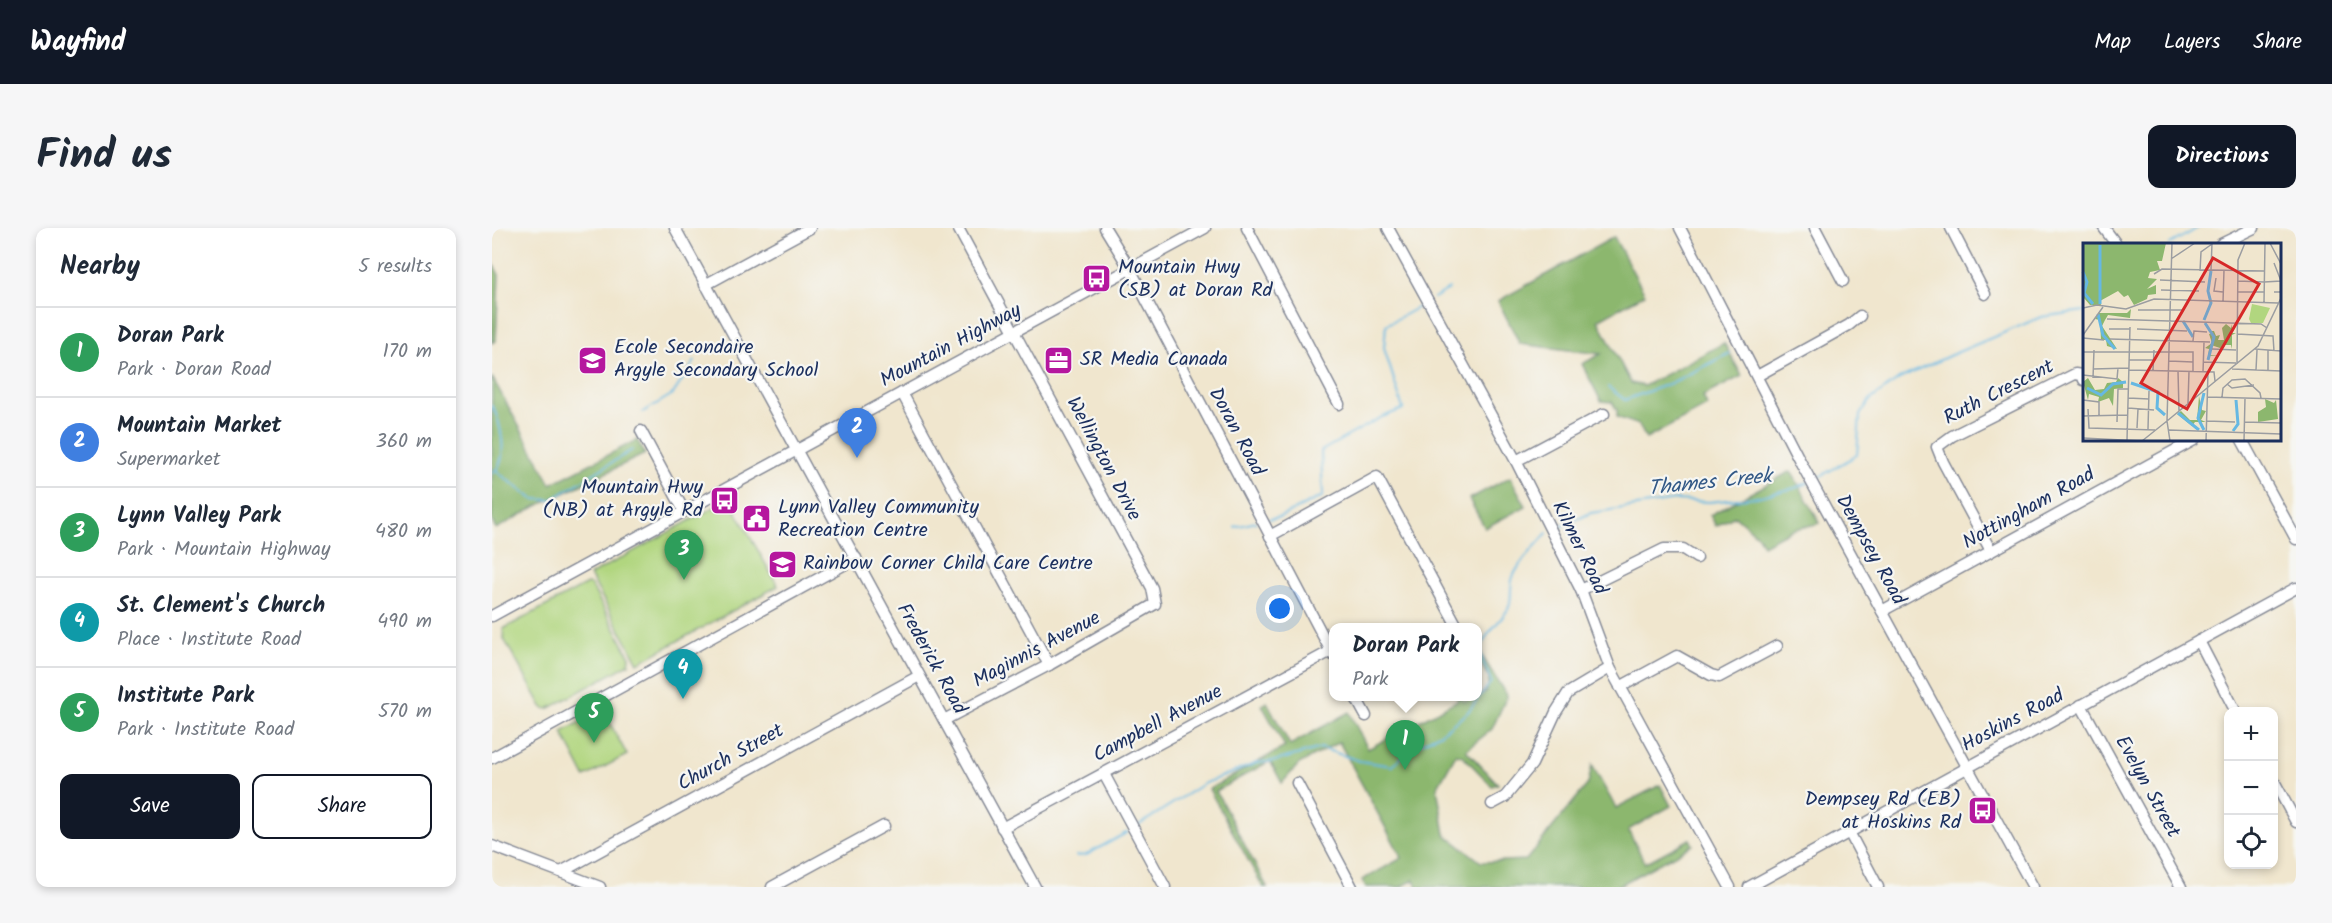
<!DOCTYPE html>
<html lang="en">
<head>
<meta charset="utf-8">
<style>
  :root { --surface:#fff; --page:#f6f6f7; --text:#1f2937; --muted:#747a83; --line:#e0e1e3; --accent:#111827 }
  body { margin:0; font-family:Kalam,sans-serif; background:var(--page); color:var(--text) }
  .controls { position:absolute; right:18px; bottom:18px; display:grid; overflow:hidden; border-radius:12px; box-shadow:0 3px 9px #0003 }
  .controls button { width:54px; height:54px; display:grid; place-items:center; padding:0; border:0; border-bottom:2px solid var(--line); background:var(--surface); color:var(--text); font:30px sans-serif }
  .you { position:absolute; left:788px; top:381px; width:21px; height:21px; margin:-15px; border:4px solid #fff; border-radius:50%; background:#1a73e8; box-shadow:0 0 0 9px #1a73e833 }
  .badge { display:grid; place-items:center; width:39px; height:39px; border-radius:50%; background:var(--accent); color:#fff; font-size:20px; font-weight:700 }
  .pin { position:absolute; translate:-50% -50px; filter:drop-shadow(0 2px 3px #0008) }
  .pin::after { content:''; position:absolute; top:32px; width:21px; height:18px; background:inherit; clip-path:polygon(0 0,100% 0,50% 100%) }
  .popup { position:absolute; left:837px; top:395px; width:153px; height:78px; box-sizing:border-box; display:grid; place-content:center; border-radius:12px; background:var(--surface); filter:drop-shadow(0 2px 4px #0005); font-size:20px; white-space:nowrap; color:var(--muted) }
  .popup b { font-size:22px; color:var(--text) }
  .popup::after { content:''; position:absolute; left:50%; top:100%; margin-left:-12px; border:12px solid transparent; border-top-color:var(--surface) }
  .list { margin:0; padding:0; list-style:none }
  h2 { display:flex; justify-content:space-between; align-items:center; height:78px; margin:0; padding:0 24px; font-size:26px }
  h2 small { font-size:20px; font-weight:400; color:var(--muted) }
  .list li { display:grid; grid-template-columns:39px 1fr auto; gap:18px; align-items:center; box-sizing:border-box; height:90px; padding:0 24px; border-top:2px solid var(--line) }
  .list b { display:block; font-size:22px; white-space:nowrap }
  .list p { margin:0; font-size:20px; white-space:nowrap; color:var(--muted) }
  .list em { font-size:20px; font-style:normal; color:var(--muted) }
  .actions { display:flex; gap:12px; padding:18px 24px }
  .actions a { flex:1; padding:14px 0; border:2px solid var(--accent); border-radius:12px; text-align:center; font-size:21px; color:var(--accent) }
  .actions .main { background:var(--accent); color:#fff }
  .icon { flex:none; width:33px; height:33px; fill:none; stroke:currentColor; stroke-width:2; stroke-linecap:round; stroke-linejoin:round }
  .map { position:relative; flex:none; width:1804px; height:659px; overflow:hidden; border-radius:12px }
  header { display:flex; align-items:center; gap:36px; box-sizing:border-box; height:84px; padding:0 30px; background:var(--accent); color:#fff }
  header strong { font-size:28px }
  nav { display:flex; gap:33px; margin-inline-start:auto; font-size:21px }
  .intro { display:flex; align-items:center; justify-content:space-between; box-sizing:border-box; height:144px; padding:0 36px }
  h1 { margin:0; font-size:42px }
  .button { padding:15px 27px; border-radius:12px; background:var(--accent); color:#fff; font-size:21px; font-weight:700 }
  main { display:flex; gap:36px; padding:0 36px }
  aside { flex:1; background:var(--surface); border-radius:12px; box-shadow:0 3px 9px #0003 }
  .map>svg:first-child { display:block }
</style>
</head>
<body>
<header>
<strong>Wayfind</strong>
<nav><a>Map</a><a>Layers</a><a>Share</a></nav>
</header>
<div class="intro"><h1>Find us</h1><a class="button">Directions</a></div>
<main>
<aside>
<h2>Nearby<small>5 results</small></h2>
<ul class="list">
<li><span class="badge" style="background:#2e9e5b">1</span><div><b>Doran Park</b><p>Park · Doran Road</p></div><em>170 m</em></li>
<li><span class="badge" style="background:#3f7fe0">2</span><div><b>Mountain Market</b><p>Supermarket</p></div><em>360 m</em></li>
<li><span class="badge" style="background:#2e9e5b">3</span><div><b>Lynn Valley Park</b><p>Park · Mountain Highway</p></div><em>480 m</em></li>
<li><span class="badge" style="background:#0f9aa8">4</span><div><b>St. Clement's Church</b><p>Place · Institute Road</p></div><em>490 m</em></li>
<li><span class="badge" style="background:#2e9e5b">5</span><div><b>Institute Park</b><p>Park · Institute Road</p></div><em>570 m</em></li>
</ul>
<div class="actions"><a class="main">Save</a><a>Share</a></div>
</aside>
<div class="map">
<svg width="1804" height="659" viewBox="0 0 1804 659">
  <rect width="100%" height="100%" fill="#f6f6f2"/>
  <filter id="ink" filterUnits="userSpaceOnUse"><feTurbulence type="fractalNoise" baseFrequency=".0167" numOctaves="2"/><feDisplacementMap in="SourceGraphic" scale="12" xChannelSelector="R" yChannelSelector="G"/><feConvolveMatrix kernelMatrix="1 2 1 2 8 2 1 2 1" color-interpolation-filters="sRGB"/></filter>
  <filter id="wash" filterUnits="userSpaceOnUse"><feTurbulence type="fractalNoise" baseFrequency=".008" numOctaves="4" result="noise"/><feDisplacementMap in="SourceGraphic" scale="24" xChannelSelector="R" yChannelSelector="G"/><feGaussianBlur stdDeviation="1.35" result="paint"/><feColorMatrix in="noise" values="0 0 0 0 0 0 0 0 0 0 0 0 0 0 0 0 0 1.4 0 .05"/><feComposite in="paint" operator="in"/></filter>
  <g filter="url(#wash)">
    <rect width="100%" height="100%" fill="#f0e6ce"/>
    <g fill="#b1d67f" stroke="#66826e" stroke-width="1.5">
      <polygon points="237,271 286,358 146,435 98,347"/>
      <polygon points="95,356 99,357 138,429 137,436 56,481 51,480 12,411 11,401"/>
      <polygon points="111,482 135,527 93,549 70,504"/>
    </g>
    <g fill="#8cb76e" stroke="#547366" stroke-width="1.5">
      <polygon points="1122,9 1153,66 1106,92 1139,155 1152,158 1232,115 1250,148 1211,168 1215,178 1154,211 1147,197 1125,189 1125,182 1120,174 1109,173 1090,136 1109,126 1028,116 1006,73"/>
      <polygon points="0,33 7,47 4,113 0,115"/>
      <polygon points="0,149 59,256 145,212 153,226 43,279 4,301 0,293"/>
      <polygon points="1299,243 1328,295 1299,302 1271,317 1266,308 1243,288 1224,298 1218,287"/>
      <polygon points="1018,249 1034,278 993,300 977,271"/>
      <polygon points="985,420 1015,468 1000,501 974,522 1006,556 1000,558 971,528 964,526 945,560 953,606 989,634 1034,632 1096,556 1100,537 1124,580 1168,557 1179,578 1136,602 1153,635 1198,611 1201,617 1124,659 926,659 922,652 909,659 874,659 870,652 910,630 847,514 807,536 790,555 778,533 724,563 775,659 771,659 717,561 793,519 770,477 775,474 798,517 857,484 876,521 966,472 965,469 969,469 972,473 994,464 997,450 985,430"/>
    </g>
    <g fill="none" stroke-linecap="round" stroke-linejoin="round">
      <g stroke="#66b8e2" stroke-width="2">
        <polyline points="1678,16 1706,0"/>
        <polyline points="942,70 957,61"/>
        <polyline points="1116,159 1133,172 1179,155 1238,125"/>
        <path d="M0 178C9 192 18 235 0 245"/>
        <polyline points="151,184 181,166 203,133"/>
        <polyline points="4,243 41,271 59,272 140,222"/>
        <polyline points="1322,252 1365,227 1368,187 1378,172 1407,151 1459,127 1549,89 1592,83"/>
        <polyline points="777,291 788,289 831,268 829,223 890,189 911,181 892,120 894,97 930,77"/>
        <polyline points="743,299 764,294"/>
        <polyline points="1066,300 1099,285 1184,272 1217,274 1264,269 1303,260 1317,254"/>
        <path d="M647 597 711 556 765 535 783 533 829 520 868 533 900 538 921 519 949 505 975 485 999 454C997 443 989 435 989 424 989 408 1009 394 1016 381 1021 372 1017 359 1021 349 1028 333 1043 319 1055 305"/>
        <polyline points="584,628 594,627 636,604"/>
      </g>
    </g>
  </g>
  <g filter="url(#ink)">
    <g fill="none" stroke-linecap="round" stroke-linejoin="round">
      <defs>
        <g id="minor">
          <polyline points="183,0 543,659"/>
          <polyline points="613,0 638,41 841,427"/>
          <polyline points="755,0 847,176"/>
          <polyline points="896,0 1024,233 1089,362 1118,440 1238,659"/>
          <polyline points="1188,0 1309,235 1541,659"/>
          <polyline points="1323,0 1351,53"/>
          <polyline points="1459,0 1493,66"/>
          <polyline points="1612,0 1624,16"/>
          <polyline points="1729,16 1762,0"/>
          <polyline points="213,57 318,0"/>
          <polyline points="1265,148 1357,97 1368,88"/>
          <polyline points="410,165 557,437"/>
          <polyline points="149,203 192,283"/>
          <polyline points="1750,212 1804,311"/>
          <polyline points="1024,233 1112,186"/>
          <polyline points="778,308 885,249 965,398"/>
          <polyline points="1499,323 1451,234 1445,219 1460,208 1583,146 1590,147 1592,152"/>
          <polyline points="1089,362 1172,321 1191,321 1205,330"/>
          <polyline points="1390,383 1702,212"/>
          <polyline points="0,388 713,0"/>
          <polyline points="1707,413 1744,484"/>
          <polyline points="1128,459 1185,428 1219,447 1227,449 1285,418"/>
          <polyline points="863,468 874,488"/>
          <polyline points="1589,477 1689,659"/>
          <polyline points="452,492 557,437 663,376 660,360 466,0"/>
          <polyline points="0,530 364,330"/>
          <polyline points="612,546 673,659"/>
          <polyline points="1782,553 1804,594"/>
          <polyline points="805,555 860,659"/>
          <polyline points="1000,576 1013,569 1040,536 1064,484 1076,465 1118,440"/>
          <polyline points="510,600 839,423"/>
          <polyline points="1357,604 1386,659"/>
          <polyline points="0,618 108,659"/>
          <polyline points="69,644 427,448"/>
          <polyline points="280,659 392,598"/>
          <polyline points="1257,659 1804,360"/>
        </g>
      </defs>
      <use href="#minor" stroke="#868a96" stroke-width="13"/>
      <use href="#minor" stroke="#fff" stroke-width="10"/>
    </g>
  </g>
  <defs>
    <symbol id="bus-square" viewBox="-11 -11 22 22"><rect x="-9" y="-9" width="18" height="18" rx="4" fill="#b5179e" stroke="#f6f6f2"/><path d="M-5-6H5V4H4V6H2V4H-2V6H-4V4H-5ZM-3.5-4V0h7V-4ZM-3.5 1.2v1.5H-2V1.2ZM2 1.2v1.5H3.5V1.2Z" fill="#fff"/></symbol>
    <symbol id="school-square" viewBox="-11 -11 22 22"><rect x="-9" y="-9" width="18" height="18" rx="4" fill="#b5179e" stroke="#f6f6f2"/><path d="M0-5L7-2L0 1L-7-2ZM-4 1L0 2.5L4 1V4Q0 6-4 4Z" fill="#fff"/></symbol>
    <symbol id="office-square" viewBox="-11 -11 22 22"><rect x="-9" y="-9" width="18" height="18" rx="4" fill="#b5179e" stroke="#f6f6f2"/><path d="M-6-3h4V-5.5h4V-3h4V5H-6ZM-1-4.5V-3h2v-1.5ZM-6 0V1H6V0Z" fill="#fff"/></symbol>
    <symbol id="civic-square" viewBox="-11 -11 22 22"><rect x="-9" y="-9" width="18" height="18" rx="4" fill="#b5179e" stroke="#f6f6f2"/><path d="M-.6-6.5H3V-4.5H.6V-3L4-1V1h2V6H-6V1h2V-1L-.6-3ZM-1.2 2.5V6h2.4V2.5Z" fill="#fff"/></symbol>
  </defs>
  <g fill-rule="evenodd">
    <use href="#bus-square" x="588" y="34" width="33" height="33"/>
    <use href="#school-square" x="84" y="116" width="33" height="33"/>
    <use href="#office-square" x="550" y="116" width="33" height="33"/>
    <use href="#bus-square" x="216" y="256" width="33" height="33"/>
    <use href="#civic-square" x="248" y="274" width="33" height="33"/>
    <use href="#school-square" x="274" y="320" width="33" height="33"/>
    <use href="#bus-square" x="1474" y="566" width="33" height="33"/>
  </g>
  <g text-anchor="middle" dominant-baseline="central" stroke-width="4.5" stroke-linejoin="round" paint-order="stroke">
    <g font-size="20" fill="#1b2f5e" stroke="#f6f6f2" text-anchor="start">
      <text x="626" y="40">Mountain Hwy<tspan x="626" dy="23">(SB) at Doran Rd</tspan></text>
      <text x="122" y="120">Ecole Secondaire<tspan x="122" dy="23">Argyle Secondary School</tspan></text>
      <text x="588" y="132">SR Media Canada</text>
      <text x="211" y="260" text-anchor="end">Mountain Hwy<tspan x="211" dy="23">(NB) at Argyle Rd</tspan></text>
      <text x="286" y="280">Lynn Valley Community<tspan x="286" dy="23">Recreation Centre</tspan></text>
      <text x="311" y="336">Rainbow Corner Child Care Centre</text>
      <text x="1469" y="572" text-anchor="end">Dempsey Rd (EB)<tspan x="1469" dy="23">at Hoskins Rd</tspan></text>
    </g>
    <g font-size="20" fill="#1b2f5e" stroke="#f6f6f2">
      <text transform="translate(459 118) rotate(-28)">Mountain Highway</text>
      <text transform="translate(1507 165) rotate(-27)">Ruth Crescent</text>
      <text transform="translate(744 204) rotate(62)">Doran Road</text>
      <text transform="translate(611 231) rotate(62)">Wellington Drive</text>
      <text transform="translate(1537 281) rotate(-29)">Nottingham Road</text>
      <text transform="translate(1087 320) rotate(64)">Kilmer Road</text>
      <text transform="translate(1378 322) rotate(61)">Dempsey Road</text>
      <text transform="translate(545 422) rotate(-28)">Maginnis Avenue</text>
      <text transform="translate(439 431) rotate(61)">Frederick Road</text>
      <text transform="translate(1521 493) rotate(-28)">Hoskins Road</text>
      <text transform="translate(666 496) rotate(-28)">Campbell Avenue</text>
      <text transform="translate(239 530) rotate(-29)">Church Street</text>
      <text transform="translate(1655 559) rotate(61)">Evelyn Street</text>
    </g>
    <g font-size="21" font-style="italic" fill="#325886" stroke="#f6f6f2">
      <text transform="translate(1218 255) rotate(-6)">Thames Creek</text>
    </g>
  </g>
  <g transform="translate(1591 15)">
    <rect width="198" height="198" fill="#f0e6ce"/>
    <path d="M169 61 187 65 180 80H168L166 76Z" fill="#b1d67f"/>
    <path d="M0 0H83L79 18H74L77 27 67 29 65 35 74 36 64 46 73 42V51L65 52 64 56 51 62 45 52 41 54 35 48 17 58 18 62H7L0 54ZM48 66 47 75 25 72 22 77 19 83 34 106 24 103 23 97H18L17 77 12 76 16 70H44ZM143 81 148 85 149 81V90H153L149 92V106L148 102H140V106L128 102 126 112 138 113H125L126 106 122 105 129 100 126 91 130 90 126 88H131L133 93 137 92 135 97H141L139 85ZM5 135 12 147 21 146 24 140 33 139 35 135 40 139V145L31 146 30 163 26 155 15 159 16 154 6 151 5 157 0 139ZM116 153 119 167 123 168 118 177 123 179H112L109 183 94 171 98 168 107 177H114ZM182 156 191 160 193 157 195 176 175 179V169L183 164Z" fill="#8cb76e"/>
    <path fill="none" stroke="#66b8e2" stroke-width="3" d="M17 2V61M0 29 4 39 1 50 10 61M15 71 20 92 32 106M121 77 128 60 125 48 128 28M100 78 110 94M122 80 131 94 125 117M48 140 75 149 74 165 82 172M4 145 18 152 30 141 43 139M121 150 115 175 121 187M95 170 116 187M150 188 155 181 153 157"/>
    <path fill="none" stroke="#9b9da1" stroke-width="1.5" d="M187 0 198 21M88 16 112 0M128 27 129 0M117 28 118 9 129 1M71 31 79 26 181 28M133 35 131 48 140 49M77 37 122 39M155 38 181 39M181 39 198 38 191 20M78 47 116 48M155 49H181M140 59 141 27M181 60 182 0M0 65 14 62 43 66 71 56 195 60M55 67H99M24 76 178 81 184 85M26 86H47M54 86 104 88M154 91 190 93 191 108M0 92 20 64M0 95 21 97M27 96 127 99M110 98 111 88 124 89M129 106 153 107M172 106 198 108M0 109H110V128M46 117H71M86 118 110 119M120 119 153 120M154 121 155 17 162 0M10 126 46 125M149 126 198 128M46 127 131 129 132 138M70 127 71 107M173 127 174 107M185 127V107M95 128 96 168M120 129 121 99M0 132 34 136 35 125M10 135 11 107M144 141 149 145 171 142M124 154 198 156M139 154 140 145 149 137 162 136 177 150 178 155M45 155 66 156M0 157 16 159V172M105 160 106 128M45 165 71 167M5 166 6 185 72 187M0 173 44 172M84 178 175 103 198 55V49H191M84 178 89 0M84 178 87 198M124 178 152 179M34 179 35 146H45M161 179 198 180M54 185 55 166M65 186 66 148M86 187 198 191M0 195 59 198M44 197 47 84M59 198 84 178M123 198 125 129M161 198 162 155"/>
    <path fill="#d62828" fill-opacity="0.15" stroke="#d62828" stroke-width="3" d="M130 15 176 41 104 166 58 140Z"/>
    <rect width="198" height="198" fill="none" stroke="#1b2f5e" stroke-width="3"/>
  </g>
</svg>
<div class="controls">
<button>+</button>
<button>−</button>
<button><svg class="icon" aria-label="locate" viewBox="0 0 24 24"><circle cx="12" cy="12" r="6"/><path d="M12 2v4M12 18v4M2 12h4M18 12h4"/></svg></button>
</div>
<div class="you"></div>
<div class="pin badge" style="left:913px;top:542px;background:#2e9e5b">1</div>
<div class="popup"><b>Doran Park</b>Park</div>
<div class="pin badge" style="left:365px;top:230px;background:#3f7fe0">2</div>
<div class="pin badge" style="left:192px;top:352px;background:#2e9e5b">3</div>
<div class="pin badge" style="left:191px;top:471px;background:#0f9aa8">4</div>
<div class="pin badge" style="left:102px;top:515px;background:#2e9e5b">5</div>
</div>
</main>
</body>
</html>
